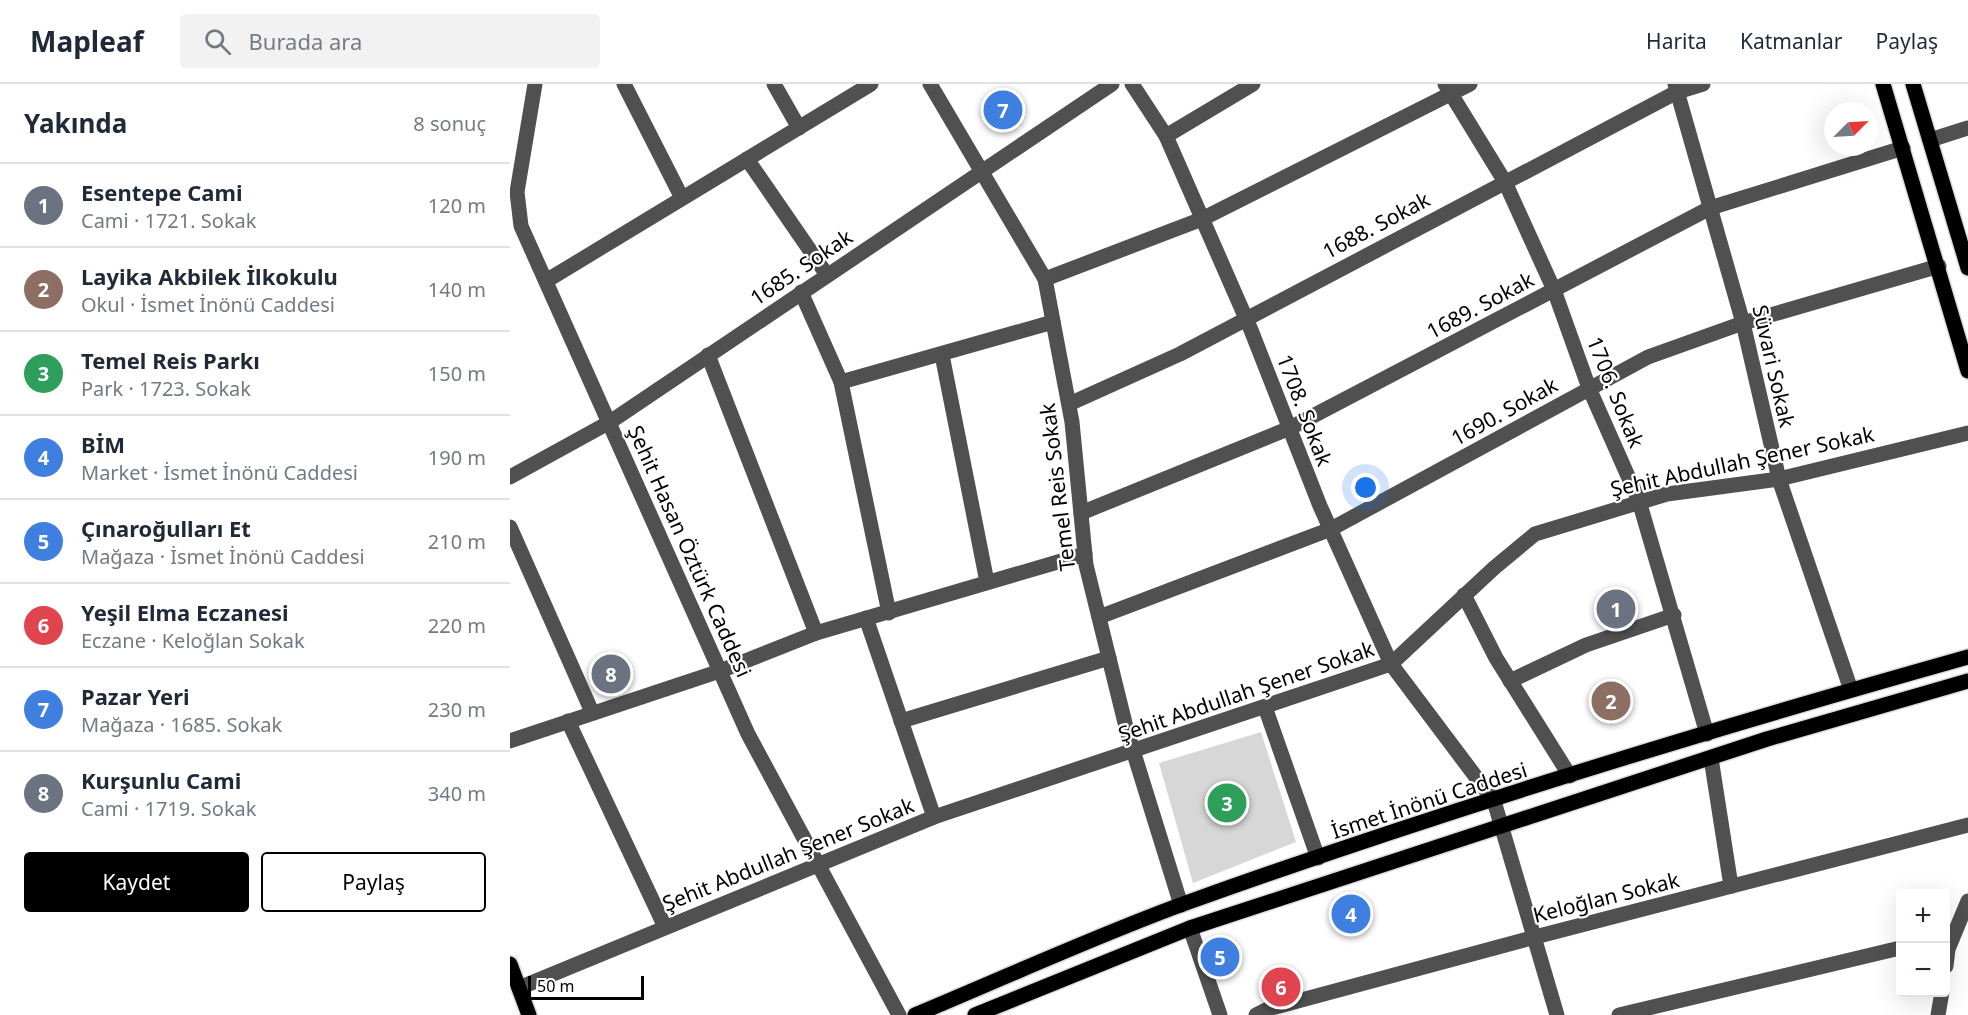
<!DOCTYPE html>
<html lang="tr">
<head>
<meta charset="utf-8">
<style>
  :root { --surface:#fff; --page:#f2f2f3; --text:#1f2937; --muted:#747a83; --line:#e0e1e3; --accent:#000 }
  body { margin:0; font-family:"Noto Sans",sans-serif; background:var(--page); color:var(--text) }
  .controls { position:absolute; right:18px; bottom:18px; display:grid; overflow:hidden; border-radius:6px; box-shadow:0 6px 24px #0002 }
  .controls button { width:54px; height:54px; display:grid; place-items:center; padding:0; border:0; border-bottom:2px solid var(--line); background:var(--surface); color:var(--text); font:30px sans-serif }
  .compass { position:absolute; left:1314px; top:18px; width:54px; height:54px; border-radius:50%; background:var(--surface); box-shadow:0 6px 24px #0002; rotate:66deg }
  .scale { position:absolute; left:18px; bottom:15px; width:116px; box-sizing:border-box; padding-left:6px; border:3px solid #000; border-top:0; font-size:16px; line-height:21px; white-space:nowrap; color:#000; -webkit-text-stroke:4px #fff; paint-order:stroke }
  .you { position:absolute; left:856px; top:404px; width:21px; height:21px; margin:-15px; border:4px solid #fff; border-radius:50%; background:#1a73e8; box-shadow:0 0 0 9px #1a73e833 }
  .badge { display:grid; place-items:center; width:39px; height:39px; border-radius:50%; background:var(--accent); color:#fff; font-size:20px; font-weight:700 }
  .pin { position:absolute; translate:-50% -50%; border:3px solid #fff; box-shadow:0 2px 6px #0006 }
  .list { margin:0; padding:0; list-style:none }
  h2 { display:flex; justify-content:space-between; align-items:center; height:78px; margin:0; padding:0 24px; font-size:26px }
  h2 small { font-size:20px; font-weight:400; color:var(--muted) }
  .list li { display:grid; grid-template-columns:39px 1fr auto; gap:18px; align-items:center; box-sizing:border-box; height:84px; padding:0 24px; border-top:2px solid var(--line) }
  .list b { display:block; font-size:22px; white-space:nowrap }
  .list p { margin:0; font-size:20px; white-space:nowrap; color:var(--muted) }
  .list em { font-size:20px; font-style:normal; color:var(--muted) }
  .actions { display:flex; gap:12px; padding:18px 24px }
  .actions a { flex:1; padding:14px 0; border:2px solid var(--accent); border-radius:6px; text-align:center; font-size:21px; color:var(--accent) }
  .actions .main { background:var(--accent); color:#fff }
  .icon { flex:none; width:33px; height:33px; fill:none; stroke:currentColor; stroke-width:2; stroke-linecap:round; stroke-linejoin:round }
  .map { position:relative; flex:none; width:1458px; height:931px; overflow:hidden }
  header { display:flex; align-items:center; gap:36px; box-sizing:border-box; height:84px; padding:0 30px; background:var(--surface); border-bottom:2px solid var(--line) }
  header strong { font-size:28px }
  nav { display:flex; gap:33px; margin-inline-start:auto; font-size:21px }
  .search { width:420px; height:54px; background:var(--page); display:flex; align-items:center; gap:15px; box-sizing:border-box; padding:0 21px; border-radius:6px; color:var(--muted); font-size:22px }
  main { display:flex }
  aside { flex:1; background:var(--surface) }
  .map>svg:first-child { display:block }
</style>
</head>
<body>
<header>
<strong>Mapleaf</strong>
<div class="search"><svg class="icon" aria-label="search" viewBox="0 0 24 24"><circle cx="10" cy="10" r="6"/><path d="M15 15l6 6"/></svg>Burada ara</div>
<nav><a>Harita</a><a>Katmanlar</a><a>Paylaş</a></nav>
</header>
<main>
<aside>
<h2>Yakında<small>8 sonuç</small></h2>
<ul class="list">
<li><span class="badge" style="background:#6b7280">1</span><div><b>Esentepe Cami</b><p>Cami · 1721. Sokak</p></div><em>120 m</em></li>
<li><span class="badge" style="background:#8d6e63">2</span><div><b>Layika Akbilek İlkokulu</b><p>Okul · İsmet İnönü Caddesi</p></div><em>140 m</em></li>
<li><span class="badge" style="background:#2e9e5b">3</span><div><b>Temel Reis Parkı</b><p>Park · 1723. Sokak</p></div><em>150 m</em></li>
<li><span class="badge" style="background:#3f7fe0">4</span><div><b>BİM</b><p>Market · İsmet İnönü Caddesi</p></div><em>190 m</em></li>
<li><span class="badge" style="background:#3f7fe0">5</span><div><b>Çınaroğulları Et</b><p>Mağaza · İsmet İnönü Caddesi</p></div><em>210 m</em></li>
<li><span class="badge" style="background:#e0444e">6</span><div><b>Yeşil Elma Eczanesi</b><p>Eczane · Keloğlan Sokak</p></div><em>220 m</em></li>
<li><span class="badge" style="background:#3f7fe0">7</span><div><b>Pazar Yeri</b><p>Mağaza · 1685. Sokak</p></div><em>230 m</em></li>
<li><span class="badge" style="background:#6b7280">8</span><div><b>Kurşunlu Cami</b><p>Cami · 1719. Sokak</p></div><em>340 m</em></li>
</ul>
<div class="actions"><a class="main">Kaydet</a><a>Paylaş</a></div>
</aside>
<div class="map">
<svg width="1458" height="931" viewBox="0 0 1458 931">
  <rect width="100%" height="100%" fill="#fff"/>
  <polygon fill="#d7d7d7" points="751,648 786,758 683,799 649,679"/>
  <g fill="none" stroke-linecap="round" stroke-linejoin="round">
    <defs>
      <g id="major">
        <polyline points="1373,0 1458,287"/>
        <polyline points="1403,0 1458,184"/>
        <polyline points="0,880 19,931"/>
        <path d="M405 931C494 894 583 853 673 820 931 727 1195 647 1458 573"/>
        <polyline points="465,931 680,844 1257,655 1458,597"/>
      </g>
    </defs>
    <use href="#major" stroke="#dbdbdb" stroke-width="18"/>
    <g stroke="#505050" stroke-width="15">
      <polyline points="25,0 7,108 11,142 238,650 389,931"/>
      <polyline points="114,0 172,114"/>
      <polyline points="264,0 289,44"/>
      <polyline points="420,0 535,195 562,338 576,481 617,647 671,821"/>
      <polyline points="622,0 656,52 741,246 810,422 881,580 984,717 1047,931"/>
      <polyline points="935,0 995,98 1044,206 1079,304 1129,417 1197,650"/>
      <polyline points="1165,0 1233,239 1269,395 1341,606"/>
      <polyline points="656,52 743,0"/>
      <polyline points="1420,56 1458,44"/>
      <polyline points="237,75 317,191"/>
      <polyline points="535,195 692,135 960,0"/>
      <polyline points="36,197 361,0"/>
      <polyline points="291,208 331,298 379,529"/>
      <polyline points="198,271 306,549"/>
      <polyline points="432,271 477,498"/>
      <polyline points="331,298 543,238"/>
      <polyline points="559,320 670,270 1167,8 1193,0"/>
      <polyline points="0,393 100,338 602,0"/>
      <polyline points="571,429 780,344 1200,124 1393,64"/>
      <polyline points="0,443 82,628"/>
      <polyline points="954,511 986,574 1060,692"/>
      <polyline points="589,533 821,445 1138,273 1233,239 1429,182"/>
      <polyline points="356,534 424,733"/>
      <polyline points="1000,597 1076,561 1164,531"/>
      <polyline points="755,623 808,774"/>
      <polyline points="58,637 155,843"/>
      <polyline points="391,637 599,574"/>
      <polyline points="0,657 210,587 306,549 575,470"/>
      <polyline points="1201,674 1221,802"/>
      <polyline points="680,844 710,931"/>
      <polyline points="1436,882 1438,865 1458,817"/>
      <polyline points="9,904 424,733 881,580 984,484 1025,450 1157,410 1269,395 1458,349"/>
      <polyline points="746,931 758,925 1025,853 1458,741"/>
      <polyline points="1109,931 1390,864"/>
      <polyline points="1428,931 1432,908"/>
    </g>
    <use href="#major" stroke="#000" stroke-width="15"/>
  </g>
  <g text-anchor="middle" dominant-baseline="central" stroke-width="4.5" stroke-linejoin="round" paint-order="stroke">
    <g font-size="21" fill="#000" stroke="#fff">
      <text transform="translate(866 141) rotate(-28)">1688. Sokak</text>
      <text transform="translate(291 183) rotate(-34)">1685. Sokak</text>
      <text transform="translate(970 221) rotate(-28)">1689. Sokak</text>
      <text transform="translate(1264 282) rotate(77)">Süvari Sokak</text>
      <text transform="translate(1106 308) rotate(68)">1706. Sokak</text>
      <text transform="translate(795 326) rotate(69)">1708. Sokak</text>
      <text transform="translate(994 327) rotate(-29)">1690. Sokak</text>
      <text transform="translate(1232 377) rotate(-12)">Şehit Abdullah Şener Sokak</text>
      <text transform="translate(547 403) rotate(-97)">Temel Reis Sokak</text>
      <text transform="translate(180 467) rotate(66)">Şehit Hasan Öztürk Caddesi</text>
      <text transform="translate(736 607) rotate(-19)">Şehit Abdullah Şener Sokak</text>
      <text transform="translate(919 716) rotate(-18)">İsmet İnönü Caddesi</text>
      <text transform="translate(278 770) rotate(-22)">Şehit Abdullah Şener Sokak</text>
      <text transform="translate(1096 813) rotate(-14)">Keloğlan Sokak</text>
    </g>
  </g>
</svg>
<div class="controls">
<button>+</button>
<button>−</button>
</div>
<svg class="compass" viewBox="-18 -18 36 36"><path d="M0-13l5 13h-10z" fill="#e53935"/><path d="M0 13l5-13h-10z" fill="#747a83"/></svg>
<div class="scale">50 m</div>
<div class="you"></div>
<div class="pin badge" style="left:1106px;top:525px;background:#6b7280">1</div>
<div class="pin badge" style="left:1101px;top:617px;background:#8d6e63">2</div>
<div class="pin badge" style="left:717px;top:719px;background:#2e9e5b">3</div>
<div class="pin badge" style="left:841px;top:830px;background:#3f7fe0">4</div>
<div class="pin badge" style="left:710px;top:873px;background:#3f7fe0">5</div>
<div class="pin badge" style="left:771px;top:903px;background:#e0444e">6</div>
<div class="pin badge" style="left:493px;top:26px;background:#3f7fe0">7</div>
<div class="pin badge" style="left:101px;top:590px;background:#6b7280">8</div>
</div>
</main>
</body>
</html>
